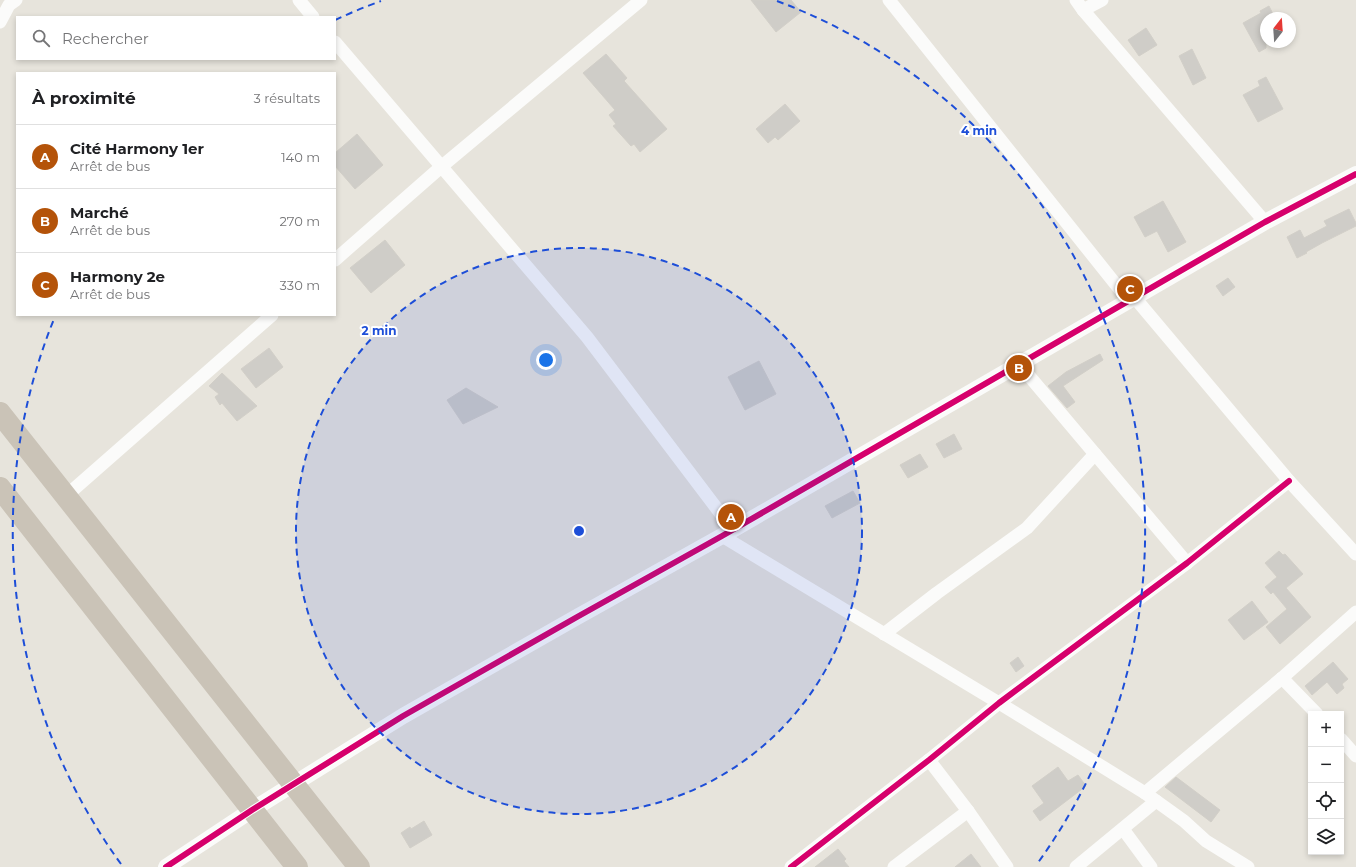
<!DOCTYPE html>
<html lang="fr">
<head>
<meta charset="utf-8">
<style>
  :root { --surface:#fff; --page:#f2f2f2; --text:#202124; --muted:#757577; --line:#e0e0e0; --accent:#b45309 }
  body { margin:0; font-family:Montserrat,sans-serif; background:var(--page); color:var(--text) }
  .controls { position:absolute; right:12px; bottom:12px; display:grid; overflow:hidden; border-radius:0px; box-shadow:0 2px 6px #0003 }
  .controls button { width:36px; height:36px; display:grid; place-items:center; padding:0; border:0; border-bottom:1px solid var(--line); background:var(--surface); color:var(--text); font:20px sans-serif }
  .compass { position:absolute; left:1260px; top:12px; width:36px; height:36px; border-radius:50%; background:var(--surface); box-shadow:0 2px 6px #0003; rotate:17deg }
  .you { position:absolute; left:546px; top:360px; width:14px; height:14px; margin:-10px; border:3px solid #fff; border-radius:50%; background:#1a73e8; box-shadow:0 0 0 6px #1a73e833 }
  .badge { display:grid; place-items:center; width:26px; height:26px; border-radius:50%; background:var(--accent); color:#fff; font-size:13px; font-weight:700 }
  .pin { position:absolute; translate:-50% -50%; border:2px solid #fff; box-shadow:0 1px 4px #0006 }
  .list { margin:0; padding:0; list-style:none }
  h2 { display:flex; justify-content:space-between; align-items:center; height:52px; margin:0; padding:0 16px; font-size:17px }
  h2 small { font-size:13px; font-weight:400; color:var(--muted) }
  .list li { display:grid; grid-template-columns:26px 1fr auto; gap:12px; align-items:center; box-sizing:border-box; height:64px; padding:0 16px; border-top:1px solid var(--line) }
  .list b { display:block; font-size:15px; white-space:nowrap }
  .list p { margin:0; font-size:13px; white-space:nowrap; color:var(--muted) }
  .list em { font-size:13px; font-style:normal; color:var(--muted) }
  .icon { flex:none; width:22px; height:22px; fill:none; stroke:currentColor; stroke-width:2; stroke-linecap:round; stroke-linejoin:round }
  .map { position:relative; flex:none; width:1356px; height:867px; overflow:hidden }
  .search { position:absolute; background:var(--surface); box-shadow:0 2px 6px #0003; left:16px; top:16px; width:320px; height:44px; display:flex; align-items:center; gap:10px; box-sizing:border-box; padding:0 14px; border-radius:0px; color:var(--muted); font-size:15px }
  .panel { position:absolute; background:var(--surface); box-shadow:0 2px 6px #0003; left:16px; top:72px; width:320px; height:244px; border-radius:0px }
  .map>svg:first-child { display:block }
</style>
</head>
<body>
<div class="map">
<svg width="1356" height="867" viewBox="0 0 1356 867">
  <rect width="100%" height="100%" fill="#e7e4dc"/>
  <g fill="#cfcdc8" stroke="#d2cfc8">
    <polygon points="751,0 791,0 801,12 776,32"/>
    <polygon points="1269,6 1275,18 1266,18 1266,48 1259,52 1243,23 1261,13 1260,11"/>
    <polygon points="1146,28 1157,45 1139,56 1128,40"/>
    <polygon points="1192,49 1206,78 1193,85 1179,56"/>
    <polygon points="606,54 627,78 624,81 667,129 640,152 634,144 631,146 613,126 616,124 609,115 615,110 583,73"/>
    <polygon points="1266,77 1283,109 1258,122 1243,95 1260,86 1258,81"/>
    <polygon points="785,104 800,121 778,140 775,137 768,143 756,129"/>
    <polygon points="357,134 383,165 355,189 335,166 335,153"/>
    <polygon points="1163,201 1186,242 1168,252 1157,231 1145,237 1134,217"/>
    <polygon points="1349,209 1356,223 1356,226 1322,243 1306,252 1307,253 1297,258 1287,237 1300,230 1304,238 1327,226 1324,221"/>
    <polygon points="385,240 405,265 371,293 350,268"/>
    <polygon points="1228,278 1235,287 1223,296 1216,286"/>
    <polygon points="269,348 283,367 256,388 241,369"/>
    <polygon points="1100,354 1103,360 1063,386 1075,402 1067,408 1048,386 1066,372"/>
    <polygon points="759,361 776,394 745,410 728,377"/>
    <polygon points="222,373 257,406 237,421 222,403 220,405 215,397 219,394 209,386"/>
    <polygon points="466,388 498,407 463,424 447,400"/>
    <polygon points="954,434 962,449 944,458 936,444"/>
    <polygon points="920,454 928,467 908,478 900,465"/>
    <polygon points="853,491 860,503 832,518 825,506"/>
    <polygon points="1279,551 1283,555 1285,554 1303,574 1286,588 1311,617 1280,644 1266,627 1287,609 1273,592 1271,594 1265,587 1277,577 1265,563"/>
    <polygon points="1252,601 1268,622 1244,640 1228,620"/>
    <polygon points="1018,657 1024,666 1016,672 1010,663"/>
    <polygon points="1333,662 1348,679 1342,684 1344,688 1337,694 1327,682 1312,695 1305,686"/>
    <polygon points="1058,767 1068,781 1078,775 1086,786 1040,821 1033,811 1044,803 1032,786"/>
    <polygon points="1176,777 1220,810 1211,822 1165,787"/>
    <polygon points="424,821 432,835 410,848 401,833 410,827 411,829"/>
    <polygon points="838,849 846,859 844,861 849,867 815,867"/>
    <polygon points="971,854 981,867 955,867"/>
  </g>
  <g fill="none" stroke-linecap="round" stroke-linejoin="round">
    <g stroke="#fbfbfa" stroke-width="13">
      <polyline points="299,0 313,17"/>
      <polyline points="889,0 1129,301"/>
      <polyline points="1076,0 1083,10 1102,0"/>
      <polyline points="1083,10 1265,222"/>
      <polyline points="0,22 9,5 16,0"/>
      <polyline points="335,42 587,337 733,530"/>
      <polyline points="335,260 441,167 641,0"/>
      <polyline points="1135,298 1289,481 1356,554"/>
      <polyline points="1019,364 1187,563"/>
      <polyline points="66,496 272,315"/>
      <polyline points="722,536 999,703 1145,793 1184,821 1206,841 1248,867"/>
      <polyline points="884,634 937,593 1027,528 1095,454"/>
      <polyline points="1282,678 1317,714"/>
      <polyline points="1341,739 1356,756"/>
      <polyline points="929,760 968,811 1007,867"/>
      <polyline points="1145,793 1282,678 1356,612"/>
      <polyline points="1123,829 1151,867"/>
      <polyline points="791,867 929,760 999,703 1187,563 1289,481"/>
      <polyline points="894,867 968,811"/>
      <polyline points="1076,867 1156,801"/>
    </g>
    <polyline stroke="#fbfbfa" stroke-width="16" points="166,867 252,810 403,716 577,617 722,536 1265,222 1356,174"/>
    <g stroke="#cac3b7" stroke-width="22">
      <polyline points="0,413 359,867"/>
      <polyline points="0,488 297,867"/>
    </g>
    <defs>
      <g id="cycleway">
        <polyline points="166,867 252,810 403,716 577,617 722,536 1265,222 1356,174"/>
        <polyline points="791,867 929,760 999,703 1187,563 1289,481"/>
      </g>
    </defs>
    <use href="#cycleway" stroke="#fff" stroke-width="8"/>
    <use href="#cycleway" stroke="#d6006c" stroke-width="6"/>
  </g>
  <circle cx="579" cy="531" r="283" fill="#1d4ed8" fill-opacity=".12"/>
  <g fill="none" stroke="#1d4ed8" stroke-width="2" stroke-dasharray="7 5">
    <circle cx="579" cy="531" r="283"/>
    <path d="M121 864A566 566 0 0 1 54 319M335 20A566 566 0 0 1 381 1M777 1A566 566 0 0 1 1037 864"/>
  </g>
  <circle cx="579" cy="531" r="6" fill="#1d4ed8" stroke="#fff" stroke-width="2"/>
  <g font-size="12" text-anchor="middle" font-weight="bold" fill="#1d4ed8" stroke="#fff" stroke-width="4" stroke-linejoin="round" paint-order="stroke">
    <text x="979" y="135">4 min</text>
    <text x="379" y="335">2 min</text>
  </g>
</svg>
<div class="controls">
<button>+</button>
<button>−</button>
<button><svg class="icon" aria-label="locate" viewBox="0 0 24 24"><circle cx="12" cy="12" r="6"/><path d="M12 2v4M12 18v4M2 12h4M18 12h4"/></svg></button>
<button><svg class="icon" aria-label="layers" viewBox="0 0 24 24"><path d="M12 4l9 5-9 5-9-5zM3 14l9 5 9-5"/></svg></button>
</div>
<svg class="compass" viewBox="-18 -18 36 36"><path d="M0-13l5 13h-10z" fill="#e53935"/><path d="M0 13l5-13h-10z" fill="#757577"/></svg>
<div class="you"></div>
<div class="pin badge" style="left:731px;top:517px">A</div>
<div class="pin badge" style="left:1019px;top:368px">B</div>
<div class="pin badge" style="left:1130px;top:289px">C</div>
<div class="search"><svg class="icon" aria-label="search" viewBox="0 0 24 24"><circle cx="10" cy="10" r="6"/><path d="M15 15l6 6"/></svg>Rechercher</div>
<section class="panel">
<h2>À proximité<small>3 résultats</small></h2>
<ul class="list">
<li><span class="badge">A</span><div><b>Cité Harmony 1er</b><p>Arrêt de bus</p></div><em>140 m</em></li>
<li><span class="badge">B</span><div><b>Marché</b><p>Arrêt de bus</p></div><em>270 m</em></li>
<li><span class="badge">C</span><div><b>Harmony 2e</b><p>Arrêt de bus</p></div><em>330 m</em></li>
</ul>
</section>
</div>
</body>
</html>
